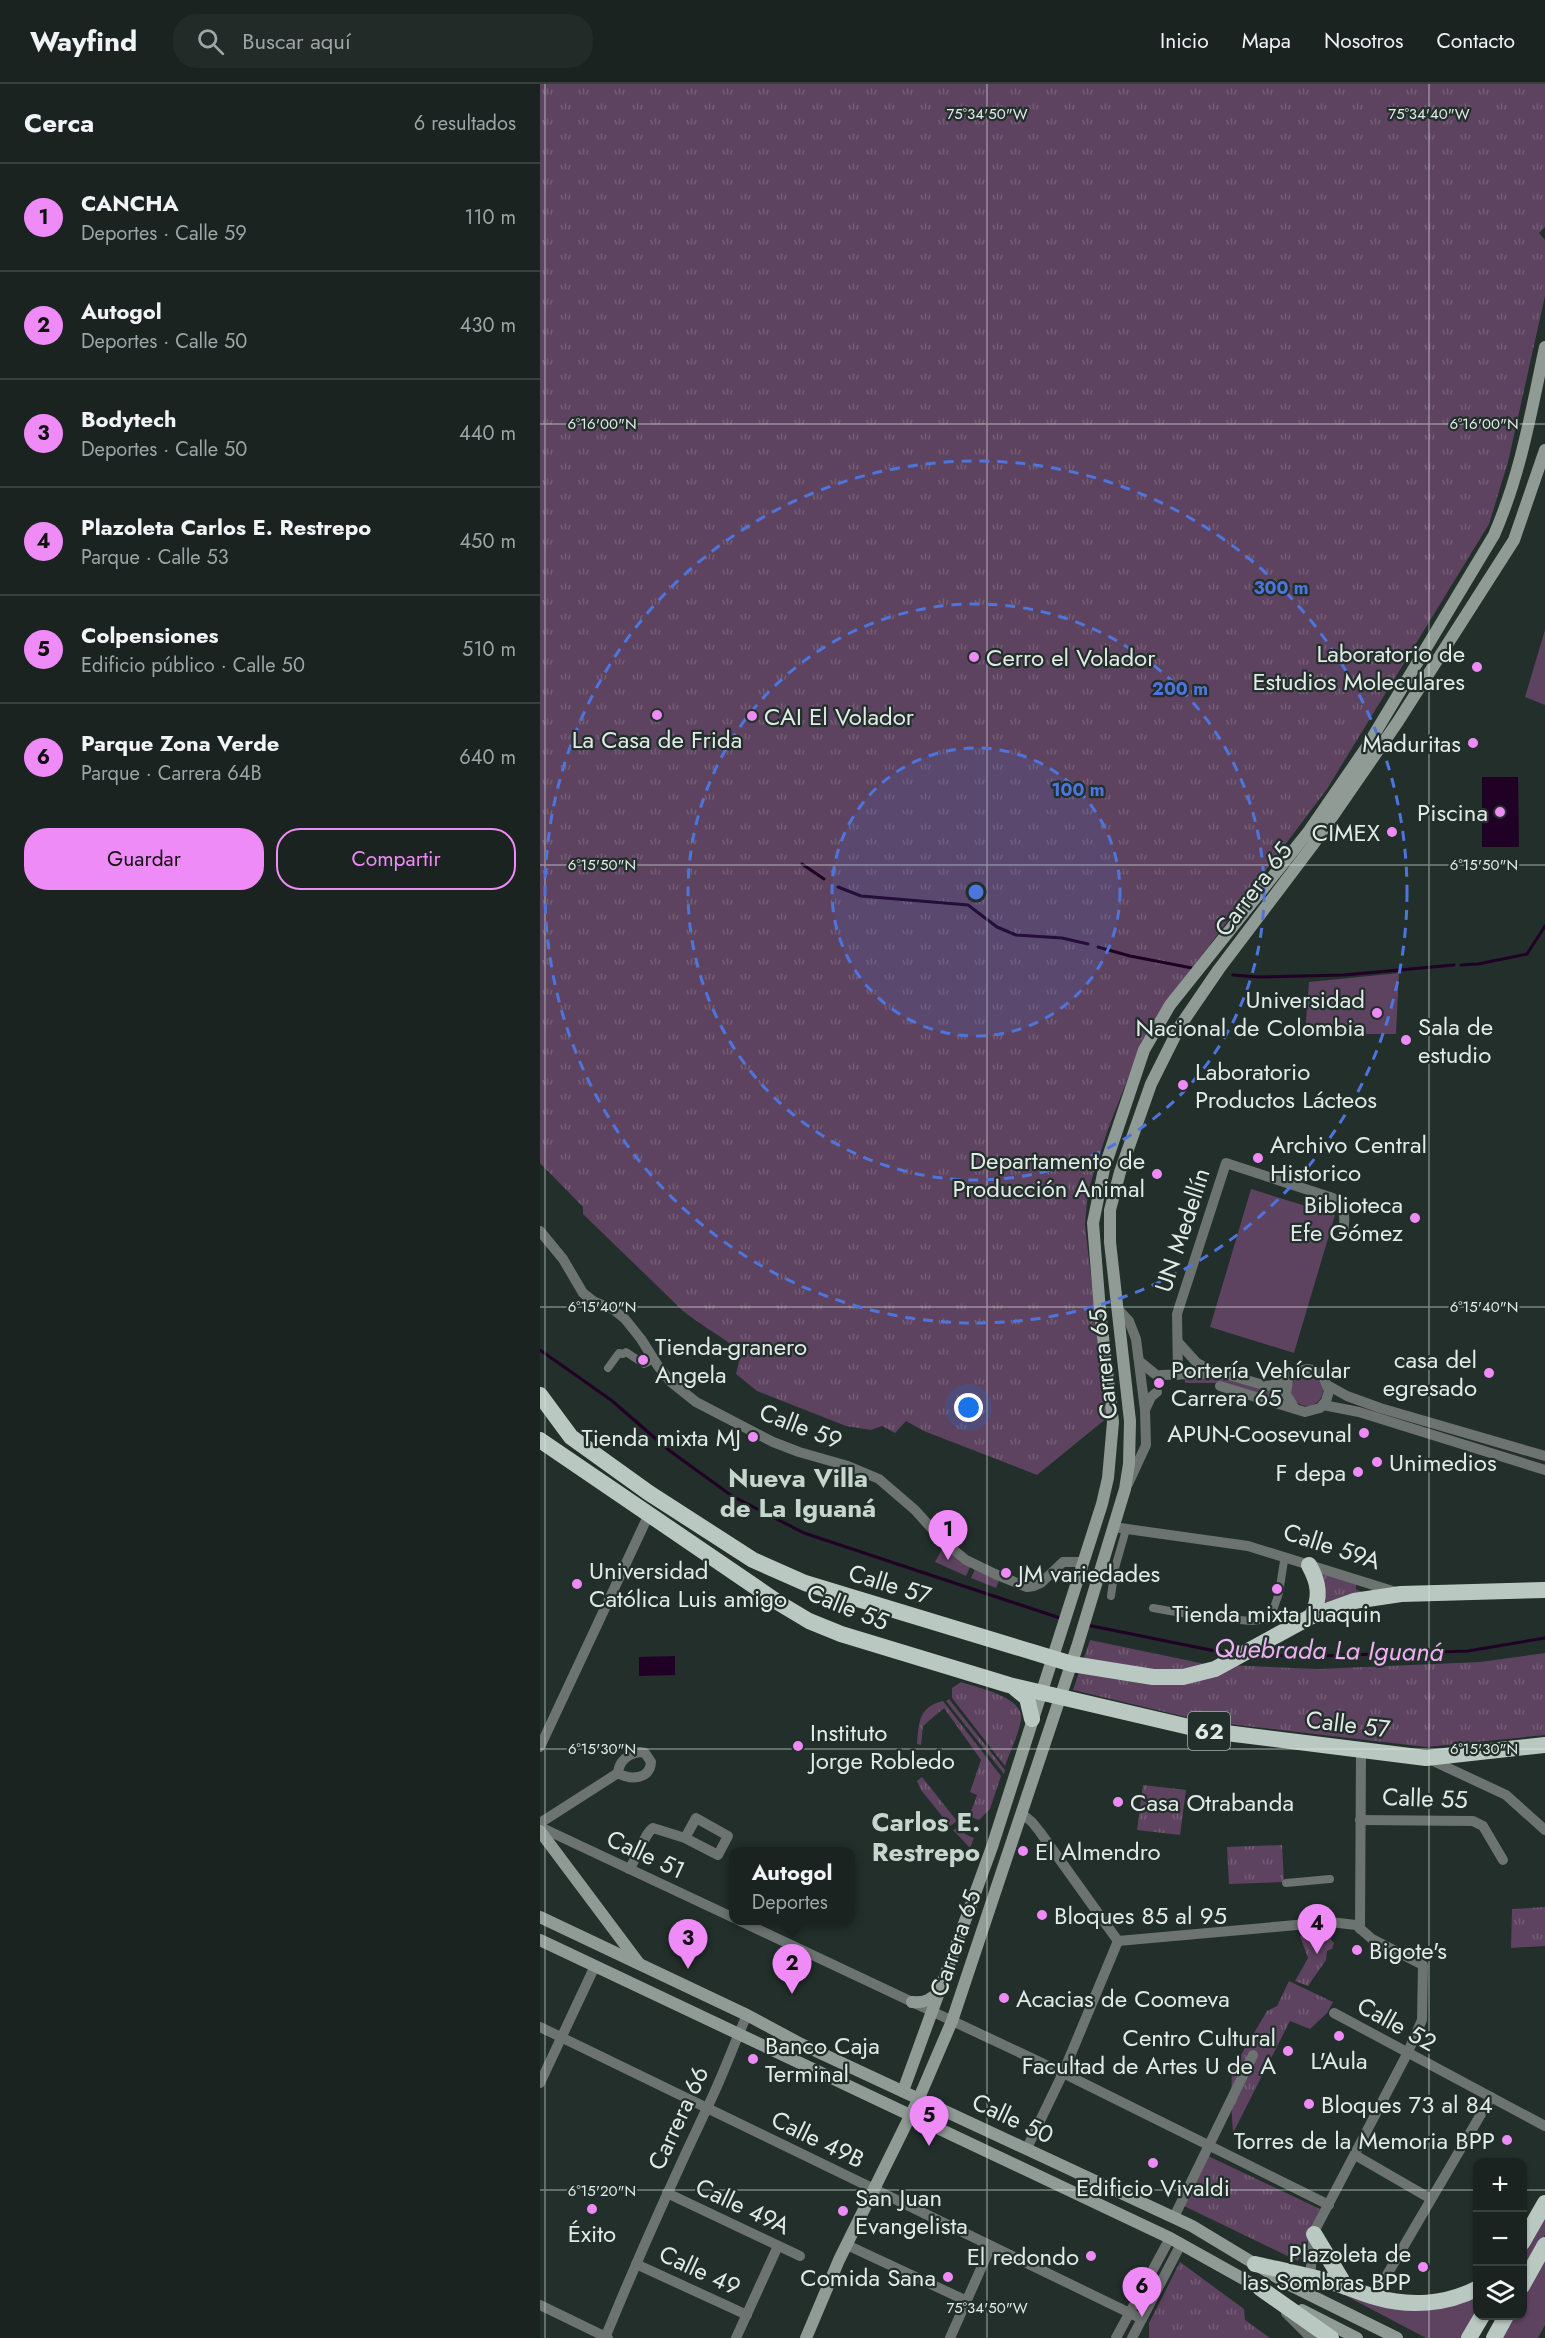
<!DOCTYPE html>
<html lang="es">
<head>
<meta charset="utf-8">
<style>
  :root { --surface:#1a2320; --page:#232b29; --text:#f1f3f6; --muted:#9fa4a5; --line:#38403e; --accent:#ef8bf7 }
  body { margin:0; font-family:Jost,sans-serif; background:var(--page); color:var(--text) }
  .controls { position:absolute; right:18px; bottom:18px; display:grid; overflow:hidden; border-radius:12px; box-shadow:0 2px 4px #0004 }
  .controls button { width:54px; height:54px; display:grid; place-items:center; padding:0; border:0; border-bottom:2px solid var(--line); background:var(--surface); color:var(--text); font:30px sans-serif }
  .you { position:absolute; left:429px; top:1324px; width:21px; height:21px; margin:-15px; border:4px solid #fff; border-radius:50%; background:#1a73e8; box-shadow:0 0 0 9px #1a73e833 }
  .badge { display:grid; place-items:center; width:39px; height:39px; border-radius:50%; background:var(--accent); color:#111; font-size:20px; font-weight:700 }
  .pin { position:absolute; translate:-50% -50px; filter:drop-shadow(0 2px 3px #0008) }
  .pin::after { content:''; position:absolute; top:32px; width:21px; height:18px; background:inherit; clip-path:polygon(0 0,100% 0,50% 100%) }
  .popup { position:absolute; left:189px; top:1763px; width:126px; height:78px; box-sizing:border-box; display:grid; place-content:center; border-radius:12px; background:var(--surface); filter:drop-shadow(0 2px 4px #0005); font-size:20px; white-space:nowrap; color:var(--muted) }
  .popup b { font-size:22px; color:var(--text) }
  .popup::after { content:''; position:absolute; left:50%; top:100%; margin-left:-12px; border:12px solid transparent; border-top-color:var(--surface) }
  .list { margin:0; padding:0; list-style:none }
  h2 { display:flex; justify-content:space-between; align-items:center; height:78px; margin:0; padding:0 24px; font-size:26px }
  h2 small { font-size:20px; font-weight:400; color:var(--muted) }
  .list li { display:grid; grid-template-columns:39px 1fr auto; gap:18px; align-items:center; box-sizing:border-box; height:108px; padding:0 24px; border-top:2px solid var(--line) }
  .list b { display:block; font-size:22px; white-space:nowrap }
  .list p { margin:0; font-size:20px; white-space:nowrap; color:var(--muted) }
  .list em { font-size:20px; font-style:normal; color:var(--muted) }
  .actions { display:flex; gap:12px; padding:18px 24px }
  .actions a { flex:1; padding:14px 0; border:2px solid var(--accent); border-radius:24px; text-align:center; font-size:21px; color:var(--accent) }
  .actions .main { background:var(--accent); color:#111 }
  .icon { flex:none; width:33px; height:33px; fill:none; stroke:currentColor; stroke-width:2; stroke-linecap:round; stroke-linejoin:round }
  .map { position:relative; flex:none; width:1005px; height:2254px; overflow:hidden }
  header { display:flex; align-items:center; gap:36px; box-sizing:border-box; height:84px; padding:0 30px; background:var(--surface); border-bottom:2px solid var(--line) }
  header strong { font-size:28px }
  nav { display:flex; gap:33px; margin-inline-start:auto; font-size:21px }
  .search { width:420px; height:54px; background:var(--page); display:flex; align-items:center; gap:15px; box-sizing:border-box; padding:0 21px; border-radius:24px; color:var(--muted); font-size:22px }
  main { display:flex }
  aside { flex:1; background:var(--surface) }
  .map>svg:first-child { display:block }
</style>
</head>
<body>
<header>
<strong>Wayfind</strong>
<div class="search"><svg class="icon" aria-label="search" viewBox="0 0 24 24"><circle cx="10" cy="10" r="6"/><path d="M15 15l6 6"/></svg>Buscar aquí</div>
<nav><a>Inicio</a><a>Mapa</a><a>Nosotros</a><a>Contacto</a></nav>
</header>
<main>
<aside>
<h2>Cerca<small>6 resultados</small></h2>
<ul class="list">
<li><span class="badge">1</span><div><b>CANCHA</b><p>Deportes · Calle 59</p></div><em>110 m</em></li>
<li><span class="badge">2</span><div><b>Autogol</b><p>Deportes · Calle 50</p></div><em>430 m</em></li>
<li><span class="badge">3</span><div><b>Bodytech</b><p>Deportes · Calle 50</p></div><em>440 m</em></li>
<li><span class="badge">4</span><div><b>Plazoleta Carlos E. Restrepo</b><p>Parque · Calle 53</p></div><em>450 m</em></li>
<li><span class="badge">5</span><div><b>Colpensiones</b><p>Edificio público · Calle 50</p></div><em>510 m</em></li>
<li><span class="badge">6</span><div><b>Parque Zona Verde</b><p>Parque · Carrera 64B</p></div><em>640 m</em></li>
</ul>
<div class="actions"><a class="main">Guardar</a><a>Compartir</a></div>
</aside>
<div class="map">
<svg width="1005" height="2254" viewBox="0 0 1005 2254">
  <defs>
    <pattern id="park-tufts" width="24" height="20" patternUnits="userSpaceOnUse" patternTransform="scale(1.5)"><rect width="24" height="20" fill="#5d435f"/><path d="M3 7l-1-3M5 7V3M7 7l1-3M15 17l-1-3M17 17v-4M19 17l1-3" fill="none" stroke="#745e76"/></pattern>
  </defs>
  <rect width="100%" height="100%" fill="#222f2a"/>
  <g fill="#5d435f">
    <polygon points="1005,546 1005,621 985,613"/>
    <polygon points="859,889 856,950 765,950 769,898"/>
    <polygon points="711,1105 795,1131 754,1269 670,1243"/>
    <circle cx="767" cy="1306" r="16"/>
    <polygon points="683,1291 737,1304 740,1317 681,1299 645,1299 645,1293"/>
    <polygon points="403,1463 431,1481 426,1492 395,1478"/>
    <polygon points="1005,2132 1005,2151 983,2192 983,2172"/>
    <polygon points="1005,2170 1005,2241 998,2254 958,2254 971,2232 982,2232 983,2211"/>
    <polygon points="795,2206 832,2217 937,2211 938,2232 926,2254 886,2254"/>
  </g>
  <g fill="url(#park-tufts)">
    <path d="M0 0H1005V143L999 149 1005 156V212L968 378 949 440 787 705 647 891 593 981 567 1048 548 1107 545 1141 567 1334 497 1391 384 1347 366 1337 355 1349 342 1342 331 1346 306 1342 217 1307 196 1290 201 1269C183 1252 161 1242 142 1226L43 1130V1123L0 1079Z"/>
    <polygon points="435,1485 460,1494 456,1504 431,1494"/>
    <polygon points="779,1489 816,1499 816,1505 822,1508 783,1519"/>
    <polygon points="550,1556 665,1580 778,1585 940,1578 1005,1569 1005,1651 886,1663 663,1637 533,1606"/>
    <path d="M421 1598C438 1604 485 1613 481 1636 478 1652 470 1667 465 1682L412 1614V1604Z"/>
    <polygon points="409,1615 465,1686 464,1690 406,1617"/>
    <path d="M403 1617 461 1692 450 1725 439 1736 431 1733 429 1739 427 1738 437 1711 430 1708 441 1676 404 1624 383 1642 381 1661 377 1660C379 1639 378 1623 403 1617Z"/>
    <polygon points="382,1693 417,1737 410,1742 381,1706 377,1697"/>
    <polygon points="603,1701 646,1706 640,1751 597,1746"/>
    <polygon points="419,1743 426,1745 425,1750 434,1754 430,1764 413,1746"/>
    <polygon points="742,1761 744,1798 689,1800 687,1763"/>
    <polygon points="1005,1823 1005,1862 971,1864 972,1825"/>
    <polygon points="782,1845 794,1859 792,1865 787,1867 786,1876 768,1902 755,1897 768,1874 760,1852"/>
    <polygon points="749,1897 793,1918 787,1929 770,1945 750,1937 693,2049 691,2018 692,1986 727,1927 737,1922"/>
    <polygon points="668,2072 782,2126 758,2177 644,2122"/>
    <polygon points="640,2178 704,2225 705,2236 730,2254 609,2254 609,2239"/>
  </g>
  <g fill="#210025">
    <polygon points="942,693 978,693 979,763 942,763"/>
    <polygon points="135,1572 135,1591 99,1592 99,1573"/>
  </g>
  <g fill="none" stroke-linecap="round" stroke-linejoin="round">
    <g stroke="#210025" stroke-width="3">
      <polyline points="262,780 284,795"/>
      <polyline points="298,803 321,812 428,821 457,843 476,851 522,854 548,860"/>
      <polyline points="558,863 590,872 652,884"/>
      <polyline points="921,881 938,880 987,870 1005,842"/>
      <polyline points="693,891 718,893 804,891 914,881"/>
      <polyline points="0,1266 71,1316 130,1367 192,1412 264,1449 523,1535"/>
      <polyline points="547,1541 690,1570"/>
      <polyline points="715,1571 777,1572 928,1567 1005,1554"/>
    </g>
    <g stroke="#6c7370" stroke-width="8">
      <polyline points="68,1284 79,1269 83,1270 86,1268 104,1280 114,1275"/>
      <polyline points="571,1512 575,1484 585,1449"/>
      <polyline points="613,1524 665,1533 711,1537 730,1535 739,1509 744,1477"/>
      <polyline points="746,1799 790,1795"/>
    </g>
    <g stroke="#6c7370" stroke-width="10">
      <polyline points="0,1147 23,1175 43,1209 53,1217 74,1226 85,1235 101,1255 118,1282 131,1298 156,1318 233,1358 259,1368 308,1382 339,1395 375,1426 403,1457 426,1476 455,1490 487,1503 494,1502 501,1499 523,1478 543,1478"/>
      <polyline points="579,1226 589,1237 596,1255 605,1326 606,1361 588,1400"/>
      <polyline points="638,1258 657,1279 674,1288"/>
      <polyline points="599,1277 615,1290"/>
      <polyline points="621,1291 682,1289 727,1302 742,1299 756,1288 767,1285 773,1286 783,1292 789,1307 786,1317 780,1324 765,1328 680,1302"/>
      <path d="M638 1291 637 1230 686 1079 793 1114C806 1125 806 1136 802 1151"/>
      <polyline points="748,1296 746,1310 754,1323"/>
      <polyline points="789,1302 807,1312 840,1324 1005,1372"/>
      <polyline points="783,1321 819,1328 1005,1386"/>
      <polyline points="605,1326 611,1313 617,1308"/>
      <polyline points="573,1443 708,1462 856,1508"/>
      <polyline points="0,1663 109,1430"/>
      <polyline points="889,1675 966,1711 1005,1746"/>
      <polyline points="481,1729 492,1738 500,1748 578,1857"/>
      <polyline points="820,1736 933,1737 943,1742 963,1776"/>
      <path d="M0 1739 78 1689C79 1677 88 1670 100 1668L105 1669 111 1678C110 1696 90 1696 78 1689"/>
      <polyline points="0,1743 194,1834"/>
      <path d="M89 1785C97 1775 104 1750 113 1744L145 1754 178 1771 188 1752 156 1734 145 1754"/>
      <polyline points="198,1836 523,1989 789,2121"/>
      <polyline points="820,1845 821,1667"/>
      <polyline points="578,1857 790,1838 816,1841 832,1855 883,1881 882,1936 867,1970 776,2144 773,2155 769,2211"/>
      <polyline points="794,1929 1005,2042"/>
      <polyline points="0,1943 602,2235"/>
      <polyline points="0,1999 55,1882"/>
      <polyline points="487,2064 523,1989 578,1857"/>
      <polyline points="815,2071 891,2115"/>
      <polyline points="127,2109 260,2172"/>
      <polyline points="634,2133 713,1971"/>
      <polyline points="307,2161 427,2217"/>
      <polyline points="96,2180 207,2231"/>
      <polyline points="834,2213 951,2013"/>
      <polyline points="0,2221 68,2254"/>
      <polyline points="746,2229 771,2254"/>
      <path d="M65 2254C97 2176 131 2100 167 2024 182 1994 193 1962 207 1931"/>
      <polyline points="196,2254 238,2162"/>
      <polyline points="410,2254 451,2162"/>
      <polyline points="576,2254 630,2154"/>
      <polyline points="592,2254 641,2160"/>
    </g>
    <g stroke="#919b96" stroke-width="12">
      <polyline points="0,1747 98,1878"/>
      <polyline points="0,1833 207,1931 261,1960 652,2142 748,2200 857,2254"/>
      <polyline points="0,1856 630,2154 725,2207"/>
      <path d="M372 1918C385 1919 391 1916 400 1906"/>
      <path d="M363 2007 452 1763 562 1420 568 1394 573 1338 560 1227 553 1139 564 1085 604 966 630 921 769 747 826 664 954 451C981 389 991 328 1005 263"/>
      <polyline points="762,2226 817,2254"/>
      <polyline points="266,2254 299,2176 379,2014 412,1937 537,1563 585,1405 589,1380 590,1337 570,1158 570,1126 580,1088 611,1000 640,942 679,885 772,762 857,639 974,456 1005,366"/>
    </g>
    <g stroke="#bac8c2" stroke-width="16">
      <polyline points="0,1311 31,1353 109,1409 213,1476 265,1499 532,1580 613,1593 643,1593 675,1585 772,1532 814,1517 861,1510 1005,1506"/>
      <polyline points="0,1356 239,1519 269,1537 301,1550 469,1601 662,1646 886,1674 1005,1661"/>
      <path d="M769 1481C779 1499 781 1513 772 1532"/>
      <polyline points="475,1604 487,1614 492,1635"/>
      <polyline points="774,2150 806,2203"/>
      <polyline points="982,2159 1005,2119"/>
      <path d="M715 2180C741 2186 766 2191 791 2198 806 2202 820 2209 835 2213 869 2223 906 2221 938 2204"/>
      <polyline points="982,2202 1005,2161"/>
      <polyline points="720,2204 791,2254"/>
      <polyline points="929,2254 942,2232"/>
      <polyline points="954,2254 966,2232"/>
    </g>
  </g>
  <path fill="none" stroke="#e2eae7" stroke-width="1.5" stroke-opacity="0.45" d="M5 0V2254M447 0V2254M889 0V2254M0 340H1005M0 781H1005M0 1223H1005M0 1665H1005M0 2106H938M982 2106H1005"/>
  <circle cx="436" cy="808" r="144" fill="#4e75dc" fill-opacity=".12"/>
  <g fill="none" stroke="#4e75dc" stroke-width="3" stroke-dasharray="10 8">
    <circle cx="436" cy="808" r="144"/>
    <circle cx="436" cy="808" r="288"/>
    <circle cx="436" cy="808" r="431"/>
  </g>
  <g fill="#ef8bf7" stroke="#222f2a" stroke-width="2">
    <circle cx="434" cy="573" r="6"/>
    <circle cx="937" cy="583" r="6"/>
    <circle cx="117" cy="631" r="6"/>
    <circle cx="212" cy="632" r="6"/>
    <circle cx="933" cy="659" r="6"/>
    <circle cx="960" cy="728" r="6"/>
    <circle cx="852" cy="748" r="6"/>
    <circle cx="837" cy="929" r="6"/>
    <circle cx="866" cy="956" r="6"/>
    <circle cx="643" cy="1001" r="6"/>
    <circle cx="718" cy="1074" r="6"/>
    <circle cx="617" cy="1090" r="6"/>
    <circle cx="875" cy="1134" r="6"/>
    <circle cx="103" cy="1276" r="6"/>
    <circle cx="949" cy="1289" r="6"/>
    <circle cx="619" cy="1299" r="6"/>
    <circle cx="824" cy="1349" r="6"/>
    <circle cx="213" cy="1353" r="6"/>
    <circle cx="837" cy="1378" r="6"/>
    <circle cx="818" cy="1388" r="6"/>
    <circle cx="466" cy="1489" r="6"/>
    <circle cx="37" cy="1500" r="6"/>
    <circle cx="737" cy="1505" r="6"/>
    <circle cx="258" cy="1662" r="6"/>
    <circle cx="578" cy="1718" r="6"/>
    <circle cx="483" cy="1767" r="6"/>
    <circle cx="502" cy="1831" r="6"/>
    <circle cx="817" cy="1866" r="6"/>
    <circle cx="464" cy="1914" r="6"/>
    <circle cx="799" cy="1952" r="6"/>
    <circle cx="748" cy="1967" r="6"/>
    <circle cx="213" cy="1975" r="6"/>
    <circle cx="769" cy="2020" r="6"/>
    <circle cx="967" cy="2056" r="6"/>
    <circle cx="613" cy="2079" r="6"/>
    <circle cx="52" cy="2125" r="6"/>
    <circle cx="303" cy="2127" r="6"/>
    <circle cx="551" cy="2172" r="6"/>
    <circle cx="883" cy="2183" r="6"/>
    <circle cx="408" cy="2193" r="6"/>
  </g>
  <g text-anchor="middle" dominant-baseline="central" stroke-width="4.5" stroke-linejoin="round" paint-order="stroke">
    <rect fill="#222f2a" stroke="#a8b2ae" stroke-width="1.5" x="648" y="1628" width="42" height="38" rx="4.5"/>
    <g font-size="22" font-weight="bold" fill="#e2eae7">
      <text x="669" y="1647">62</text>
    </g>
    <g font-size="24" fill="#e2eae7" stroke="#222f2a" text-anchor="start">
      <text x="925" y="569" text-anchor="end">Laboratorio de<tspan x="925" dy="28">Estudios Moleculares</tspan></text>
      <text x="446" y="573">Cerro el Volador</text>
      <text x="224" y="632">CAI El Volador</text>
      <text x="117" y="655" text-anchor="middle">La Casa de Frida</text>
      <text x="921" y="659" text-anchor="end">Maduritas</text>
      <text x="948" y="728" text-anchor="end">Piscina</text>
      <text x="840" y="748" text-anchor="end">CIMEX</text>
      <text x="825" y="915" text-anchor="end">Universidad<tspan x="825" dy="28">Nacional de Colombia</tspan></text>
      <text x="878" y="942">Sala de<tspan x="878" dy="28">estudio</tspan></text>
      <text x="655" y="987">Laboratorio<tspan x="655" dy="28">Productos Lácteos</tspan></text>
      <text x="730" y="1060">Archivo Central<tspan x="730" dy="28">Historico</tspan></text>
      <text x="605" y="1076" text-anchor="end">Departamento de<tspan x="605" dy="28">Producción Animal</tspan></text>
      <text x="863" y="1120" text-anchor="end">Biblioteca<tspan x="863" dy="28">Efe Gómez</tspan></text>
      <text x="115" y="1262">Tienda-granero<tspan x="115" dy="28">Angela</tspan></text>
      <text x="937" y="1275" text-anchor="end">casa del<tspan x="937" dy="28">egresado</tspan></text>
      <text x="631" y="1285">Portería Vehícular<tspan x="631" dy="28">Carrera 65</tspan></text>
      <text x="812" y="1349" text-anchor="end">APUN-Coosevunal</text>
      <text x="201" y="1353" text-anchor="end">Tienda mixta MJ</text>
      <text x="849" y="1378">Unimedios</text>
      <text x="806" y="1388" text-anchor="end">F depa</text>
      <text x="49" y="1486">Universidad<tspan x="49" dy="28">Católica Luis amigo</tspan></text>
      <text x="478" y="1489">JM variedades</text>
      <text x="737" y="1529" text-anchor="middle">Tienda mixta Juaquin</text>
      <text x="270" y="1648">Instituto<tspan x="270" dy="28">Jorge Robledo</tspan></text>
      <text x="590" y="1718">Casa Otrabanda</text>
      <text x="495" y="1767">El Almendro</text>
      <text x="514" y="1831">Bloques 85 al 95</text>
      <text x="829" y="1866">Bigote's</text>
      <text x="476" y="1914">Acacias de Coomeva</text>
      <text x="736" y="1953" text-anchor="end">Centro Cultural<tspan x="736" dy="28">Facultad de Artes U de A</tspan></text>
      <text x="225" y="1961">Banco Caja<tspan x="225" dy="28">Terminal</tspan></text>
      <text x="799" y="1976" text-anchor="middle">L'Aula</text>
      <text x="781" y="2020">Bloques 73 al 84</text>
      <text x="955" y="2056" text-anchor="end">Torres de la Memoria BPP</text>
      <text x="613" y="2103" text-anchor="middle">Edificio Vivaldi</text>
      <text x="315" y="2113">San Juan<tspan x="315" dy="28">Evangelista</tspan></text>
      <text x="52" y="2149" text-anchor="middle">Éxito</text>
      <text x="871" y="2169" text-anchor="end">Plazoleta de<tspan x="871" dy="28">las Sombras BPP</tspan></text>
      <text x="539" y="2172" text-anchor="end">El redondo</text>
      <text x="396" y="2193" text-anchor="end">Comida Sana</text>
    </g>
    <g font-size="24" fill="#e2eae7" stroke="#222f2a">
      <text transform="translate(713 805) rotate(-53)">Carrera 65</text>
      <text transform="translate(642 1146) rotate(-72)">UN Medellín</text>
      <text transform="translate(563 1280) rotate(-96)">Carrera 65</text>
      <text transform="translate(261 1342) rotate(21)">Calle 59</text>
      <text transform="translate(792 1462) rotate(18)">Calle 59A</text>
      <text transform="translate(350 1500) rotate(17)">Calle 57</text>
      <text transform="translate(308 1523) rotate(22)">Calle 55</text>
      <text transform="translate(808 1640) rotate(7)">Calle 57</text>
      <text transform="translate(885 1714) rotate(2)">Calle 55</text>
      <text transform="translate(106 1770) rotate(25)">Calle 51</text>
      <text transform="translate(415 1859) rotate(-71)">Carrera 65</text>
      <text transform="translate(857 1940) rotate(29)">Calle 52</text>
      <text transform="translate(138 2034) rotate(-65)">Carrera 66</text>
      <text transform="translate(473 2034) rotate(25)">Calle 50</text>
      <text transform="translate(278 2055) rotate(26)">Calle 49B</text>
      <text transform="translate(203 2122) rotate(25)">Calle 49A</text>
      <text transform="translate(160 2186) rotate(25)">Calle 49</text>
    </g>
    <g font-size="26" font-weight="bold" fill="#c6d6cf" stroke="#222f2a">
      <text x="258" y="1394">Nueva Villa<tspan x="258" dy="30">de La Iguaná</tspan></text>
      <text x="386" y="1738">Carlos E.<tspan x="386" dy="30">Restrepo</tspan></text>
    </g>
    <g font-size="26" font-style="italic" fill="#eeb0f3" stroke="#222f2a">
      <text transform="translate(789 1566) rotate(1)">Quebrada La Iguaná</text>
    </g>
  </g>
  <g font-size="15" text-anchor="middle" fill="#e2eae7" stroke="#222f2a" stroke-width="4.5" stroke-linejoin="round" paint-order="stroke">
    <text x="447" y="35">75°34'50"W</text>
    <text x="889" y="35">75°34'40"W</text>
    <text x="62" y="345">6°16'00"N</text>
    <text x="944" y="345">6°16'00"N</text>
    <text x="62" y="786">6°15'50"N</text>
    <text x="944" y="786">6°15'50"N</text>
    <text x="62" y="1228">6°15'40"N</text>
    <text x="944" y="1228">6°15'40"N</text>
    <text x="62" y="1670">6°15'30"N</text>
    <text x="944" y="1670">6°15'30"N</text>
    <text x="62" y="2112">6°15'20"N</text>
    <text x="447" y="2229">75°34'50"W</text>
  </g>
  <circle cx="436" cy="808" r="9" fill="#4e75dc" stroke="#222f2a" stroke-width="3"/>
  <g font-size="18" text-anchor="middle" font-weight="bold" fill="#4e75dc" stroke="#222f2a" stroke-width="4.5" stroke-linejoin="round" paint-order="stroke">
    <text x="741" y="510">300 m</text>
    <text x="640" y="611">200 m</text>
    <text x="538" y="712">100 m</text>
  </g>
</svg>
<div class="controls">
<button>+</button>
<button>−</button>
<button><svg class="icon" aria-label="layers" viewBox="0 0 24 24"><path d="M12 4l9 5-9 5-9-5zM3 14l9 5 9-5"/></svg></button>
</div>
<div class="you"></div>
<div class="pin badge" style="left:408px;top:1476px">1</div>
<div class="pin badge" style="left:252px;top:1910px">2</div>
<div class="popup"><b>Autogol</b>Deportes</div>
<div class="pin badge" style="left:148px;top:1885px">3</div>
<div class="pin badge" style="left:777px;top:1870px">4</div>
<div class="pin badge" style="left:389px;top:2062px">5</div>
<div class="pin badge" style="left:602px;top:2233px">6</div>
</div>
</main>
</body>
</html>
